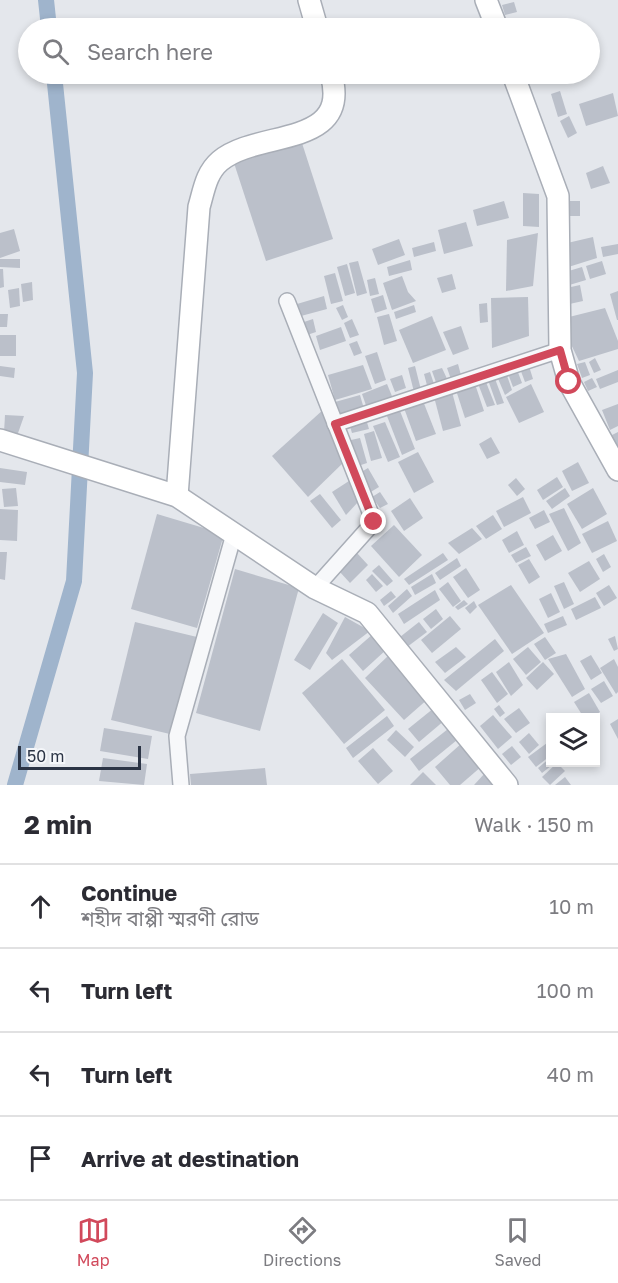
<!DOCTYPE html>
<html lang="en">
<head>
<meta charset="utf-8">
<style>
  :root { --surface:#fff; --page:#f2f2f3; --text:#2b2b33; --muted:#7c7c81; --line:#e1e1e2; --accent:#d1495b }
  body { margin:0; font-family:"Golos Text","Noto Sans Bengali",sans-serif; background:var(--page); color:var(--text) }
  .controls { position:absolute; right:18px; bottom:18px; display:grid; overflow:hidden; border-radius:0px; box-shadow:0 3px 9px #0003 }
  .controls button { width:54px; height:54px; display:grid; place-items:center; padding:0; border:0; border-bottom:2px solid var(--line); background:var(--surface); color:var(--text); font:30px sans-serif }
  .scale { position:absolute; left:18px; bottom:15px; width:123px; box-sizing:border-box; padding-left:6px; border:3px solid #2b3445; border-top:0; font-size:16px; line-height:21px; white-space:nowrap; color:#2b3445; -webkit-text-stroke:4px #f4f6f9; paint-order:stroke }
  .stop { position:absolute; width:18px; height:18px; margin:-14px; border:4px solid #d1495b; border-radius:50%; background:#fff }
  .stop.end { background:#d1495b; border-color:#fff; box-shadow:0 2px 6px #0008 }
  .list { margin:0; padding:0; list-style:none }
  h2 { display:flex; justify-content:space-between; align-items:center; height:78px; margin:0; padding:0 24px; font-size:26px }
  h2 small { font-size:20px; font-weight:400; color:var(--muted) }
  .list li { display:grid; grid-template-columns:39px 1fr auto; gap:18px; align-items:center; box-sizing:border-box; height:84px; padding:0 24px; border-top:2px solid var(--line) }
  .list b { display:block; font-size:22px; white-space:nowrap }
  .list p { margin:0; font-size:20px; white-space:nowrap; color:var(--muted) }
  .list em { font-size:20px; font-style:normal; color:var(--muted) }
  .icon { flex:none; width:33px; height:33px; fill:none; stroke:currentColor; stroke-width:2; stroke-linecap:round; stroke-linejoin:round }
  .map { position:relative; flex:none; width:618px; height:785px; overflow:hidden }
  .search { position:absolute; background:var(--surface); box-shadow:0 3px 9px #0003; left:18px; right:18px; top:18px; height:66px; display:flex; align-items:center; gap:15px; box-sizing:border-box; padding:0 21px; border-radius:33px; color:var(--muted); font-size:22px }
  .sheet { height:414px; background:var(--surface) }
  nav { display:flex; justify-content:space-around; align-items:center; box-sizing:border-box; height:84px; border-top:2px solid var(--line); background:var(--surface); font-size:16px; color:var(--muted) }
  nav a { display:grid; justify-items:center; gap:3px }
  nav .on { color:var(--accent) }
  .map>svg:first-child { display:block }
</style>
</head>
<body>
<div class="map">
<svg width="618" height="785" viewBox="0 0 618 785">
  <rect width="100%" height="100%" fill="#e4e7ec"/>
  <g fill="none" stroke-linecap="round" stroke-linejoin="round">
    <g stroke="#9fb4cc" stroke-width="16">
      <polyline points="46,0 49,28"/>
      <polyline points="15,785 74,581 85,373 54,74"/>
    </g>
  </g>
  <g fill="#bbc0ca">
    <polygon points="514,2 517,12 505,15 502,5"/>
    <polygon points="525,21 528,28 515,28 514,26"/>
    <polygon points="560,91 567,114 558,117 551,94"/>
    <polygon points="613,93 618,116 586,126 579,104"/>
    <polygon points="569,116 577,133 568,138 560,121"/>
    <polygon points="301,140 333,239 266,261 233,160"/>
    <polygon points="603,166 610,183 591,189 586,173"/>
    <polygon points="523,193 539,194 539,227 523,226"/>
    <polygon points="504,201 509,218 477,226 473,210"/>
    <polygon points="565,201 580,201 580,216 566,216"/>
    <polygon points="466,222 473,246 444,254 438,230"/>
    <polygon points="14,229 20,251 0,258 0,233"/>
    <polygon points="538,233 533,286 506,291 507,240"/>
    <polygon points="593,237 597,258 562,269 563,244"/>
    <polygon points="399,239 405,255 378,265 372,249"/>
    <polygon points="434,242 436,251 414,257 412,248"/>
    <polygon points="618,244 618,254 603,257 601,247"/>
    <polygon points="0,259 20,259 20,268 0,267"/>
    <polygon points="410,260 412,270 389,276 387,267"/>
    <polygon points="358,261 367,293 357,296 349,263"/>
    <polygon points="602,261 606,274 590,279 586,266"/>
    <polygon points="347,264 355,293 345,296 337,267"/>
    <polygon points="582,267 586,280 566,286 562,273"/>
    <polygon points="0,269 3,269 4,287 0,288"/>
    <polygon points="335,273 343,301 331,304 324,276"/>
    <polygon points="452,274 456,289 442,293 437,278"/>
    <polygon points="402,276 408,292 416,301 392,310 383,283"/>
    <polygon points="375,278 379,294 370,296 367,280"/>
    <polygon points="32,282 33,300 23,302 21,284"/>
    <polygon points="580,285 583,301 565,305 562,289"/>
    <polygon points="19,288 20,306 10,308 8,290"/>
    <polygon points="618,291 618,320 617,320 610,294"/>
    <polygon points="383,295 387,309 375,313 371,299"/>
    <polygon points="324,296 327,309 301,316 297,304"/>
    <polygon points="528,297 529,336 492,348 491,298"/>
    <polygon points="487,303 488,322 480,323 479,304"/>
    <polygon points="343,305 348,317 342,320 336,308"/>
    <polygon points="414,305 416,312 396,319 394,312"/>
    <polygon points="605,308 618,341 618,349 579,361 569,340 565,318"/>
    <polygon points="0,314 8,314 7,327 0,327"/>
    <polygon points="389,314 397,341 384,345 377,317"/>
    <polygon points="432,316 446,350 413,363 399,330"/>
    <polygon points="313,319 316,332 307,335 304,322"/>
    <polygon points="352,319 359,335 350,338 344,323"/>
    <polygon points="461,326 469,349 453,355 443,332"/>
    <polygon points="341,327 346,341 320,350 316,336"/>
    <rect x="0" y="335" width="16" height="21"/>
    <polygon points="357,341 362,353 354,356 349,344"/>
    <polygon points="377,352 386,380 375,384 365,356"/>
    <polygon points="595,358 601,370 594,373 589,362"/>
    <polygon points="585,362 590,375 582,378 577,364"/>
    <polygon points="528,363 533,379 525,382 519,366"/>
    <polygon points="458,364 462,379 452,382 447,368"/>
    <polygon points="363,365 372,389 335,400 328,375"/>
    <polygon points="0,366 15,368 14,378 0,376"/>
    <polygon points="415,366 421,390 414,392 408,368"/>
    <polygon points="516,367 522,383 513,387 507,371"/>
    <polygon points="442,368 449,383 438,388 432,371"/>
    <polygon points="505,370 512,390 505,395 496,374"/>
    <polygon points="618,370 618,382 600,389 596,379"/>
    <polygon points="430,372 435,387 428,389 424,374"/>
    <polygon points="402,375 406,388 395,392 390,379"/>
    <polygon points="494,376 504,403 497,405 488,380"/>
    <polygon points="484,377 495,405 487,407 477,381"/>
    <polygon points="592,378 597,387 588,391 584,382"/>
    <polygon points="474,381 484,411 465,418 455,387"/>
    <polygon points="387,384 394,401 368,411 362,394"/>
    <polygon points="531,384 544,412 519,423 506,397"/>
    <polygon points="451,388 461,426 443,431 433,393"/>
    <polygon points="360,395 364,409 339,416 335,402"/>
    <polygon points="423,401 436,434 416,441 404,408"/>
    <polygon points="618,404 618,426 610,430 602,410"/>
    <polygon points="324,409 346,460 308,497 272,456"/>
    <polygon points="400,411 415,449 402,455 387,416"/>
    <polygon points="5,415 24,416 17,436 4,433"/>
    <polygon points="366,419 369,429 352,433 349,423"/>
    <polygon points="385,422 400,457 388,462 373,426"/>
    <polygon points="374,431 382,458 371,461 364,434"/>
    <polygon points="618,432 618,448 614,450 608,437"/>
    <polygon points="491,437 500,453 487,459 479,444"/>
    <polygon points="360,438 367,463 358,466 351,440"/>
    <polygon points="418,452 434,482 414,493 398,462"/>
    <polygon points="578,462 589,483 572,491 562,471"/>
    <polygon points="0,468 27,472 25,485 0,482"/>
    <polygon points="368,468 379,487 369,493 358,474"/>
    <polygon points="557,477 563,487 543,500 537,490"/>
    <polygon points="516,478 525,489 517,496 508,485"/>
    <polygon points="349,481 360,500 346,515 332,492"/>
    <polygon points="16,488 18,506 4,507 2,489"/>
    <polygon points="565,488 570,496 552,509 546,501"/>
    <polygon points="593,488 607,514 582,529 567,504"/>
    <polygon points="380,492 388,504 380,508 372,497"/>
    <polygon points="320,494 341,520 332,528 310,501"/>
    <polygon points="523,497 531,513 504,527 496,511"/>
    <polygon points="410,498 423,518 404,531 391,511"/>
    <polygon points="564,508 581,543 568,551 549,514"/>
    <polygon points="0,509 18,510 17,541 0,540"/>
    <polygon points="544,510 550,522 535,529 529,518"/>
    <polygon points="157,514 224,534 197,628 131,609"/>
    <polygon points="493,515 502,529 486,539 476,526"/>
    <polygon points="608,521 617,541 592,553 582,534"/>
    <polygon points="394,525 422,555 399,577 371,546"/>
    <polygon points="472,528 482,539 459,554 448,543"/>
    <polygon points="517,531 524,545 509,553 502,540"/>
    <polygon points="553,535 562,551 545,561 536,545"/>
    <polygon points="526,547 531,556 516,563 511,555"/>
    <polygon points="0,552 7,552 5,580 0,579"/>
    <polygon points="357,553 368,565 350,583 339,571"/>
    <polygon points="443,553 448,560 409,585 404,579"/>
    <polygon points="604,554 611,567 603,572 596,559"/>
    <polygon points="457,558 461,566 440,580 435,573"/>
    <polygon points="529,559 540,577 529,584 518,565"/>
    <polygon points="589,561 600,579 580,592 568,573"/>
    <polygon points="379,565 393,581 387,586 372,571"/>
    <polygon points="466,568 480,590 468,598 453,577"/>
    <polygon points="235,569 299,588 260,731 196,713"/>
    <polygon points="372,574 383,586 376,592 366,580"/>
    <polygon points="432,574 436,583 415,595 411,587"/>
    <polygon points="448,582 461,601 453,607 439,589"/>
    <polygon points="564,582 574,604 564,609 554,586"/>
    <polygon points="511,585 544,633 512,654 478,605"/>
    <polygon points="609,585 617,598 604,606 596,593"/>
    <polygon points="407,589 412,596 393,613 388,606"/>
    <polygon points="435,590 440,600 404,624 398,614"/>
    <polygon points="391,591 396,597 384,606 380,600"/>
    <polygon points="551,593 560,612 548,618 539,599"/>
    <polygon points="595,597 601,608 576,620 571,609"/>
    <polygon points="464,600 468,604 458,610 455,607"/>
    <polygon points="474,601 477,607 470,614 465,608"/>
    <polygon points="436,609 443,619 431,629 423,619"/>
    <polygon points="323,613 338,623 310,670 294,660"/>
    <polygon points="450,616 461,629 432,653 421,640"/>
    <polygon points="563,616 567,625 548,633 544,624"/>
    <polygon points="345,617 370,631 332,660 326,653"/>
    <polygon points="135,622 197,637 174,735 111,720"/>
    <polygon points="419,622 427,632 407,647 400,637"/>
    <polygon points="373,634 387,649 363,671 349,655"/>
    <polygon points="615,636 618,649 614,651 608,639"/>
    <polygon points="545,637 556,653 545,660 534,644"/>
    <polygon points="495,639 504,651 456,691 444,680"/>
    <polygon points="456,647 466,657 445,673 435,662"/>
    <polygon points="528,647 541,662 526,675 513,659"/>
    <polygon points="566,654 585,689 572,697 548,659"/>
    <polygon points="389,655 429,698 404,720 365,678"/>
    <polygon points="591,655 602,673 591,680 580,661"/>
    <polygon points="342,659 385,710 344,744 302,693"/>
    <polygon points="614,659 618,667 618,692 616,694 600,668"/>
    <polygon points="509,662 523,685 511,696 496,672"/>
    <polygon points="543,662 554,674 537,690 526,678"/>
    <polygon points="492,672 508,694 497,703 481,680"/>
    <polygon points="604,681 613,696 601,703 591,689"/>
    <polygon points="589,693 600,712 591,718 584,718 574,702"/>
    <polygon points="470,694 476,703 465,710 459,700"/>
    <polygon points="499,705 505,713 500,717 494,709"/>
    <polygon points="434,708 445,720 419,742 408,729"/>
    <polygon points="519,708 530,723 516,733 504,719"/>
    <polygon points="493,715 512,737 498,749 480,726"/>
    <polygon points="387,716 394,726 353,758 346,748"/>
    <polygon points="618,719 618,739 610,724"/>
    <polygon points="104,728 152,736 148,759 100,751"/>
    <polygon points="448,729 457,740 419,771 410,759"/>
    <polygon points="396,730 414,747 405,757 387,740"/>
    <polygon points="529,733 539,745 529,754 519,742"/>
    <polygon points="462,743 482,766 460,785 450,785 435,767"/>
    <polygon points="547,743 550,748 550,756 536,767 528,757"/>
    <polygon points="512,746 521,757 511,765 502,754"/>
    <polygon points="373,748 393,771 378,784 358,761"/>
    <polygon points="103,758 147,764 144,785 99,781"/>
    <polygon points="550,758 550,762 556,762 542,773 538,768"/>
    <polygon points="557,763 565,771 550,785 542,777"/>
    <polygon points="265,768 267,785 191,785 190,774"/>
    <polygon points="423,772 436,785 410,785"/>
    <polygon points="485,773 498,785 474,785"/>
    <polygon points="565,777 571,785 555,785"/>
  </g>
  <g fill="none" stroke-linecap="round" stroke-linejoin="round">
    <defs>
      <g id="street">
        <polyline points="287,301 374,522 315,588"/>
        <polyline points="335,424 560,350"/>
        <polyline points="181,785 177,736 234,534"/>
      </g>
      <g id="secondary">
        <polyline points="309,0 317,28"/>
        <polyline points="486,0 497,28"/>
        <polyline points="513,74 558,196 560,350 569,382 618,470"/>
        <polyline points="0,440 177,496 315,588 367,613 507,785"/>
        <path d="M177 496 199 207C204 190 206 173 220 161 258 129 352 149 331 74"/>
      </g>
    </defs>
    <use href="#street" stroke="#a9aeb7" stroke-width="18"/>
    <use href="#secondary" stroke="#a9aeb7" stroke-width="24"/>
    <use href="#street" stroke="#f7f8fa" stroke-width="15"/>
    <use href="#secondary" stroke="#fff" stroke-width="21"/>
  </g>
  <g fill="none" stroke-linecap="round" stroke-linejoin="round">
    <polyline stroke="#d1495b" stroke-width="8" points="374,522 335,424 560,350 569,382"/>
  </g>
</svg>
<div class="controls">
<button><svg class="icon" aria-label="layers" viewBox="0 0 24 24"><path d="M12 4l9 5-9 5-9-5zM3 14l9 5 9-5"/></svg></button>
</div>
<div class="scale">50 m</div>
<div class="stop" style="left:569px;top:382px"></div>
<div class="stop end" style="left:374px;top:522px"></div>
<div class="search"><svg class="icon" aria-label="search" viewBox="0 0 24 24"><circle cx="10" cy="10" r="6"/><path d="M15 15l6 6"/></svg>Search here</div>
</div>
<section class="sheet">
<h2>2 min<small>Walk · 150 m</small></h2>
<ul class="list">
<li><svg class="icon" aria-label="ahead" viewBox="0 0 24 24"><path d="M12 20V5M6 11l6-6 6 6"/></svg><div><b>Continue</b><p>শহীদ বাপ্পী স্মরণী রোড</p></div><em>10 m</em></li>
<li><svg class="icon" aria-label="left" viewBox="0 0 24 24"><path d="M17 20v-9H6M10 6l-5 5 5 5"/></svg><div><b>Turn left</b></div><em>100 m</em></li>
<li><svg class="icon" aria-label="left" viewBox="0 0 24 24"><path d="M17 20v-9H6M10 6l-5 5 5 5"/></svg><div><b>Turn left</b></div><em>40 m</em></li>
<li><svg class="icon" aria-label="arrive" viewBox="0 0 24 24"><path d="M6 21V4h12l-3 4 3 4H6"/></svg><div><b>Arrive at destination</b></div></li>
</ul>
</section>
<nav>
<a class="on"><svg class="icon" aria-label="map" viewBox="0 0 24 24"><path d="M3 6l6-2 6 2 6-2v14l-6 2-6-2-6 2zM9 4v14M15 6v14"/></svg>Map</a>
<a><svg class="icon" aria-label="directions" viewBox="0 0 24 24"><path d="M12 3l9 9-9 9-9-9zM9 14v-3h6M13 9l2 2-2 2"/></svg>Directions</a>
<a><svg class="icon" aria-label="saved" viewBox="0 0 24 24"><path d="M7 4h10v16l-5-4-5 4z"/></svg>Saved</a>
</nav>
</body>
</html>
